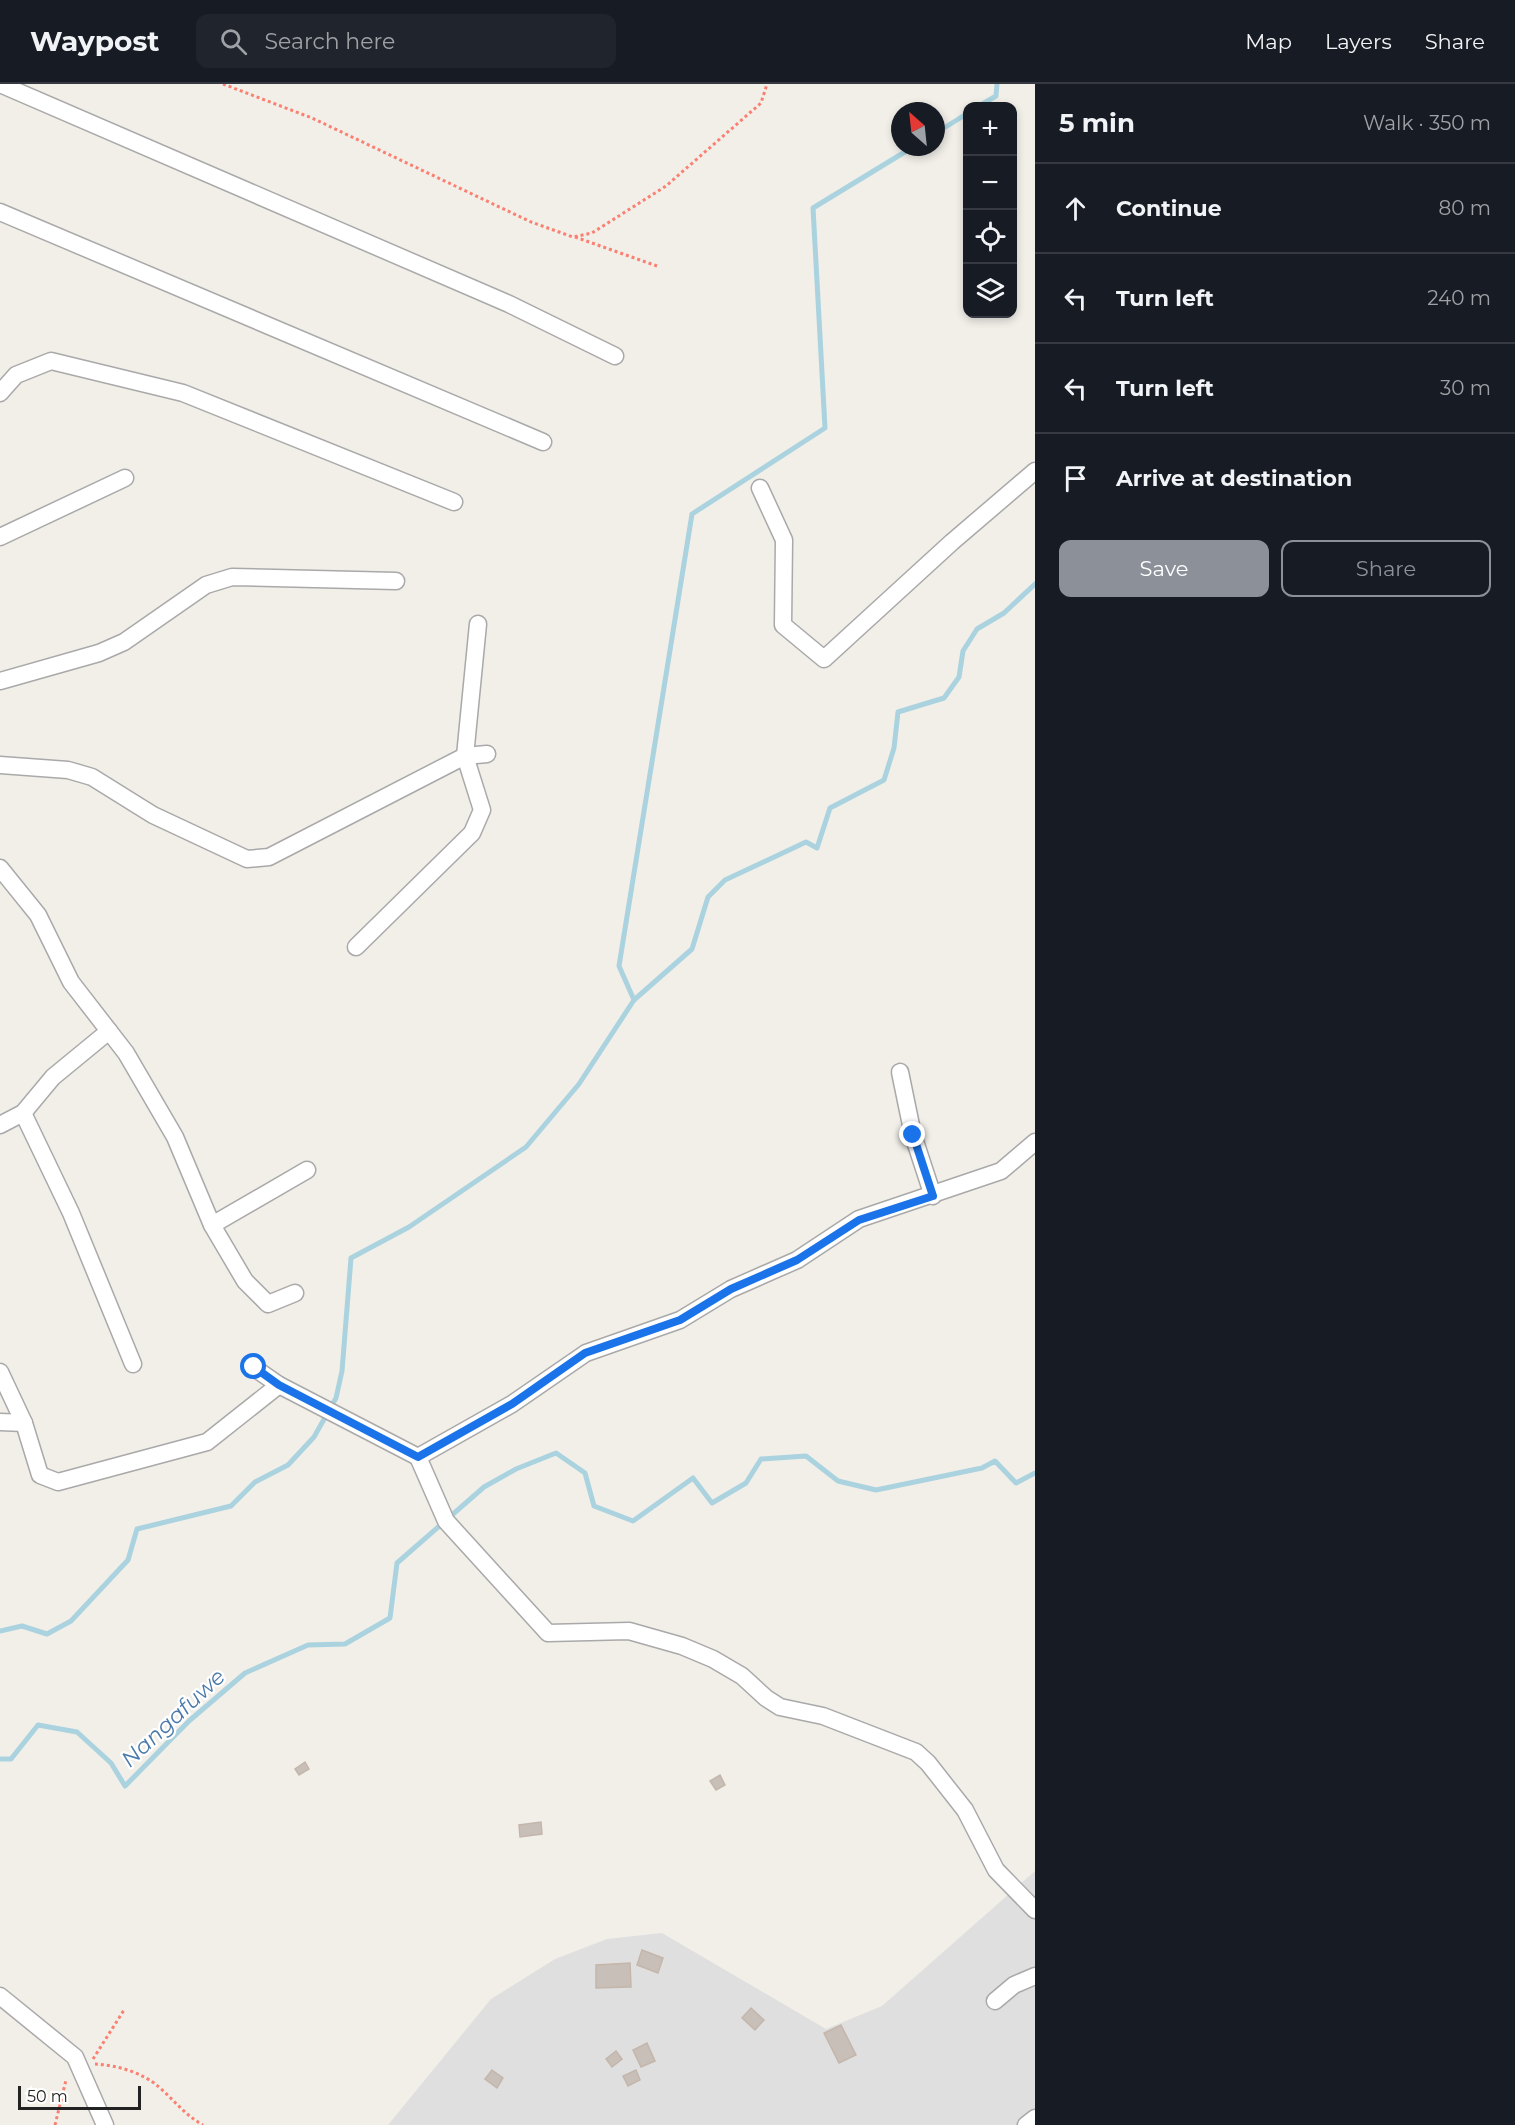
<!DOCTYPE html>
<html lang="en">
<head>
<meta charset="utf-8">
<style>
  :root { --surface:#171b24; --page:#20242c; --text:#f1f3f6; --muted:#9ea1a6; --line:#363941; --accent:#8c9099 }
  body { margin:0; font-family:Montserrat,sans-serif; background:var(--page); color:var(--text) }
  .controls { position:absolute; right:18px; top:18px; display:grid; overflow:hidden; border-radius:12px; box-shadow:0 3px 9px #0003 }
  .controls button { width:54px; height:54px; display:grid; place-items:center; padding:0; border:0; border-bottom:2px solid var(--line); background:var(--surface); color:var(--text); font:30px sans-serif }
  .compass { position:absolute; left:891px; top:18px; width:54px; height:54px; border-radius:50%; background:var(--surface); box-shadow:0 3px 9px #0003; rotate:333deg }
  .scale { position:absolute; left:18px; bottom:15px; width:123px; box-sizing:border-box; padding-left:6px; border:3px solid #222; border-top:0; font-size:16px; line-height:21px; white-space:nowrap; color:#222; -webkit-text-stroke:4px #fff; paint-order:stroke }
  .stop { position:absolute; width:18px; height:18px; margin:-14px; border:4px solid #1a73e8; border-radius:50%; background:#fff }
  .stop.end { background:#1a73e8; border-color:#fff; box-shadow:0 2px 6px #0008 }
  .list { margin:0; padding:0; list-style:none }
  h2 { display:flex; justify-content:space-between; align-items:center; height:78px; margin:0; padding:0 24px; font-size:26px }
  h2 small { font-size:20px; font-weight:400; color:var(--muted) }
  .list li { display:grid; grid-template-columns:39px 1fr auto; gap:18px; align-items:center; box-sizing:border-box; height:90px; padding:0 24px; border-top:2px solid var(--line) }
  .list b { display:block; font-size:22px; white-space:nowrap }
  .list em { font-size:20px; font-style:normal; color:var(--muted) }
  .actions { display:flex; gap:12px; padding:18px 24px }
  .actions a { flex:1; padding:14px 0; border:2px solid var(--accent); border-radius:12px; text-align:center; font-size:21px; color:var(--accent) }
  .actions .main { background:var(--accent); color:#fff }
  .icon { flex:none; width:33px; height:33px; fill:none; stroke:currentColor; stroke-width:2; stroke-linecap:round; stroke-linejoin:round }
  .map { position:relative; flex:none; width:1035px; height:2041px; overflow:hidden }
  header { display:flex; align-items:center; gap:36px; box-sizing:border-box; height:84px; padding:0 30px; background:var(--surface); border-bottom:2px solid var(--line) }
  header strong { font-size:28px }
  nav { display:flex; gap:33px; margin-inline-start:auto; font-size:21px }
  .search { width:420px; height:54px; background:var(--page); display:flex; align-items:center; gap:15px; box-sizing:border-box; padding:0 21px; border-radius:12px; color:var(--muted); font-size:22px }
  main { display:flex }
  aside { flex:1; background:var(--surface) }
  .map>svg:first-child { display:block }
</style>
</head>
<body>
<header>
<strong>Waypost</strong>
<div class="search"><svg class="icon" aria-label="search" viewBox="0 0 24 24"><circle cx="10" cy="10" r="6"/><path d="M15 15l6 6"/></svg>Search here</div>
<nav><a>Map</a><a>Layers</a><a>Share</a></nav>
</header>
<main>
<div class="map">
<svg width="1035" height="2041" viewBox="0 0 1035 2041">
  <rect width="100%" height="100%" fill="#f2efe9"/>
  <polygon fill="#e0dfdf" points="1035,1787 1035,2041 388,2041 491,1915 555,1875 607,1855 662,1849 826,1945 882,1922"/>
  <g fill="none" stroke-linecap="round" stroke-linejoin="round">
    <g stroke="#aad3df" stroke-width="5">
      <polyline points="979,22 996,12 997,0"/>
      <polyline points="936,49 968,29"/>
      <polyline points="634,916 619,882 692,430 825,344 813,124 913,63"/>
      <polyline points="0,1547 22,1542 47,1550 71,1537 128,1476 137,1445 231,1422 255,1398 288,1381 314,1353 336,1314 342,1287 351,1174 409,1143 526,1063 579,1000 634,916 692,865 708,813 725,796 806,758 817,764 830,724 884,696 894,664 898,628 944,614 959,593 963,567 977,545 1004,529 1035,500"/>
      <polyline points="0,1675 11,1675 38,1641 77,1648 111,1679 125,1702 189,1637 245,1589 308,1561 345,1560 390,1534 397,1479 484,1403 516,1385 556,1369 585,1389 594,1422 633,1437 693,1394 712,1419 746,1399 761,1375 806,1372 838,1397 876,1406 982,1384 995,1377 1016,1399 1035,1389"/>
    </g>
  </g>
  <g fill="#c7bfb8" stroke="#c4b6ab" stroke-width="1.5">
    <polygon points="305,1678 309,1685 299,1691 295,1685"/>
    <polygon points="720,1691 725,1701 716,1706 710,1697"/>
    <polygon points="541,1738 542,1750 520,1753 519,1741"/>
    <polygon points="642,1866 663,1874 658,1889 637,1881"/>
    <polygon points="630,1879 631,1903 596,1904 596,1881"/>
    <polygon points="751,1924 764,1936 755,1946 742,1934"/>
    <polygon points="841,1941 856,1971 839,1979 824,1949"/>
    <polygon points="647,1959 655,1977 641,1983 633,1966"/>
    <polygon points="616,1967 622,1975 612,1983 606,1975"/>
    <polygon points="492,1986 503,1994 497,2004 485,1995"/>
    <polygon points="636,1986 640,1996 628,2002 623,1992"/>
  </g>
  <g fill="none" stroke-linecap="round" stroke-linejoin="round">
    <defs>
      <g id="minor">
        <polyline points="0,0 509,220 615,272"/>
        <polyline points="0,128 543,358"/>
        <polyline points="0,309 16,291 51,277 183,309 454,418"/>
        <polyline points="760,404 784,456 783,541 824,575 952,458 1035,387"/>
        <polyline points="0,453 125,394"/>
        <polyline points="0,597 99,569 124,558 206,501 232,493 396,497"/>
        <polyline points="0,681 68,686 92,693 153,731 247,775 269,773 465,672 487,670"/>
        <polyline points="0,784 38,831 71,898 126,969 175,1053 212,1141 307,1086"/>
        <polyline points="356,863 472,749 482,726 465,672 478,540"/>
        <polyline points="900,988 913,1051 933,1112"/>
        <polyline points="23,1029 71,1129 133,1280"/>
        <polyline points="0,1041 23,1029 53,993 109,947"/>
        <polyline points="212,1141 245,1197 268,1220 295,1209"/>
        <polyline points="253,1283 279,1301 418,1373 512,1320 586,1269 680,1236 731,1205 797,1176 859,1135 1001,1087 1035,1058"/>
        <polyline points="0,1288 24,1339 40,1391 58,1398 207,1358 279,1301"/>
        <polyline points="0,1338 24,1339"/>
        <polyline points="418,1373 446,1437 548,1549 629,1547 682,1562 713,1575 742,1592 766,1614 780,1623 823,1632 916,1668 928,1679 965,1726 996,1786 1035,1826"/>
        <polyline points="0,1912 75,1973 105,2041"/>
        <polyline points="995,1917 1014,1901 1035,1892"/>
        <polyline points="1026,2041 1035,2034"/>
      </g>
    </defs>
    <use href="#minor" stroke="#a9a9a9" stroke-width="19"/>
    <g stroke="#fa8072" stroke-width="3" stroke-dasharray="3 3" stroke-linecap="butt">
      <polyline points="223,0 312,34 531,138 573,153 592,149 666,102 761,19 767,0"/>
      <polyline points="575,153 657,182"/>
      <polyline points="93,1975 124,1926"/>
      <path d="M95 1980C117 1981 144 1989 160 2004 175 2017 185 2031 203 2041"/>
      <polyline points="55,2041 66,1996"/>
    </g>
    <use href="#minor" stroke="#fff" stroke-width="16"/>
  </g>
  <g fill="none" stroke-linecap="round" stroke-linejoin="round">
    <polyline stroke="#1a73e8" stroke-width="8" points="254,1283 279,1301 418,1373 512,1320 585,1269 680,1236 731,1205 797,1176 859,1136 933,1112 913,1051"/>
  </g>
  <g text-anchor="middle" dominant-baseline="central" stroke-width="4.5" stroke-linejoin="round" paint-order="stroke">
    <g font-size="22" font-style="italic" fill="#4a7aab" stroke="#fff">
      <text transform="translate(173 1634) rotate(-43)">Nangafuwe</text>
    </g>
  </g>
</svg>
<div class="controls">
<button>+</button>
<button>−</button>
<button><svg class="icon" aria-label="locate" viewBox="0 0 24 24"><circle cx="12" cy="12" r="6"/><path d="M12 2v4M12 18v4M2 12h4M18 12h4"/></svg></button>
<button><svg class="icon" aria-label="layers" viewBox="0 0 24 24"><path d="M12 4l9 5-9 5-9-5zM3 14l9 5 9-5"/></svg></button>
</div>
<svg class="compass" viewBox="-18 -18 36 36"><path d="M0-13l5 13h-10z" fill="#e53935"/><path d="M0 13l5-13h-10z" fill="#9ea1a6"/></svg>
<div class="scale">50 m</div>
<div class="stop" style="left:254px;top:1283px"></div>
<div class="stop end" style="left:913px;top:1051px"></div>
</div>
<aside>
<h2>5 min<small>Walk · 350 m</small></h2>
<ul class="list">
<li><svg class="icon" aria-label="ahead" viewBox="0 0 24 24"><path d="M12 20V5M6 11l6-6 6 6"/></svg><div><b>Continue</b></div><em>80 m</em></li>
<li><svg class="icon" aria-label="left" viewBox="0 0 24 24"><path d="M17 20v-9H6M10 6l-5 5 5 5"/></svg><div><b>Turn left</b></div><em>240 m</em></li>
<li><svg class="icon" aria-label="left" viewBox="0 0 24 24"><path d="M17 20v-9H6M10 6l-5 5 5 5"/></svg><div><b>Turn left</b></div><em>30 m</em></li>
<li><svg class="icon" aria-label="arrive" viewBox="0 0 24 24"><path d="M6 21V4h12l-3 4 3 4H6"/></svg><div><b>Arrive at destination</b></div></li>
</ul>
<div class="actions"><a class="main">Save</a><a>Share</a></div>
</aside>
</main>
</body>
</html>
